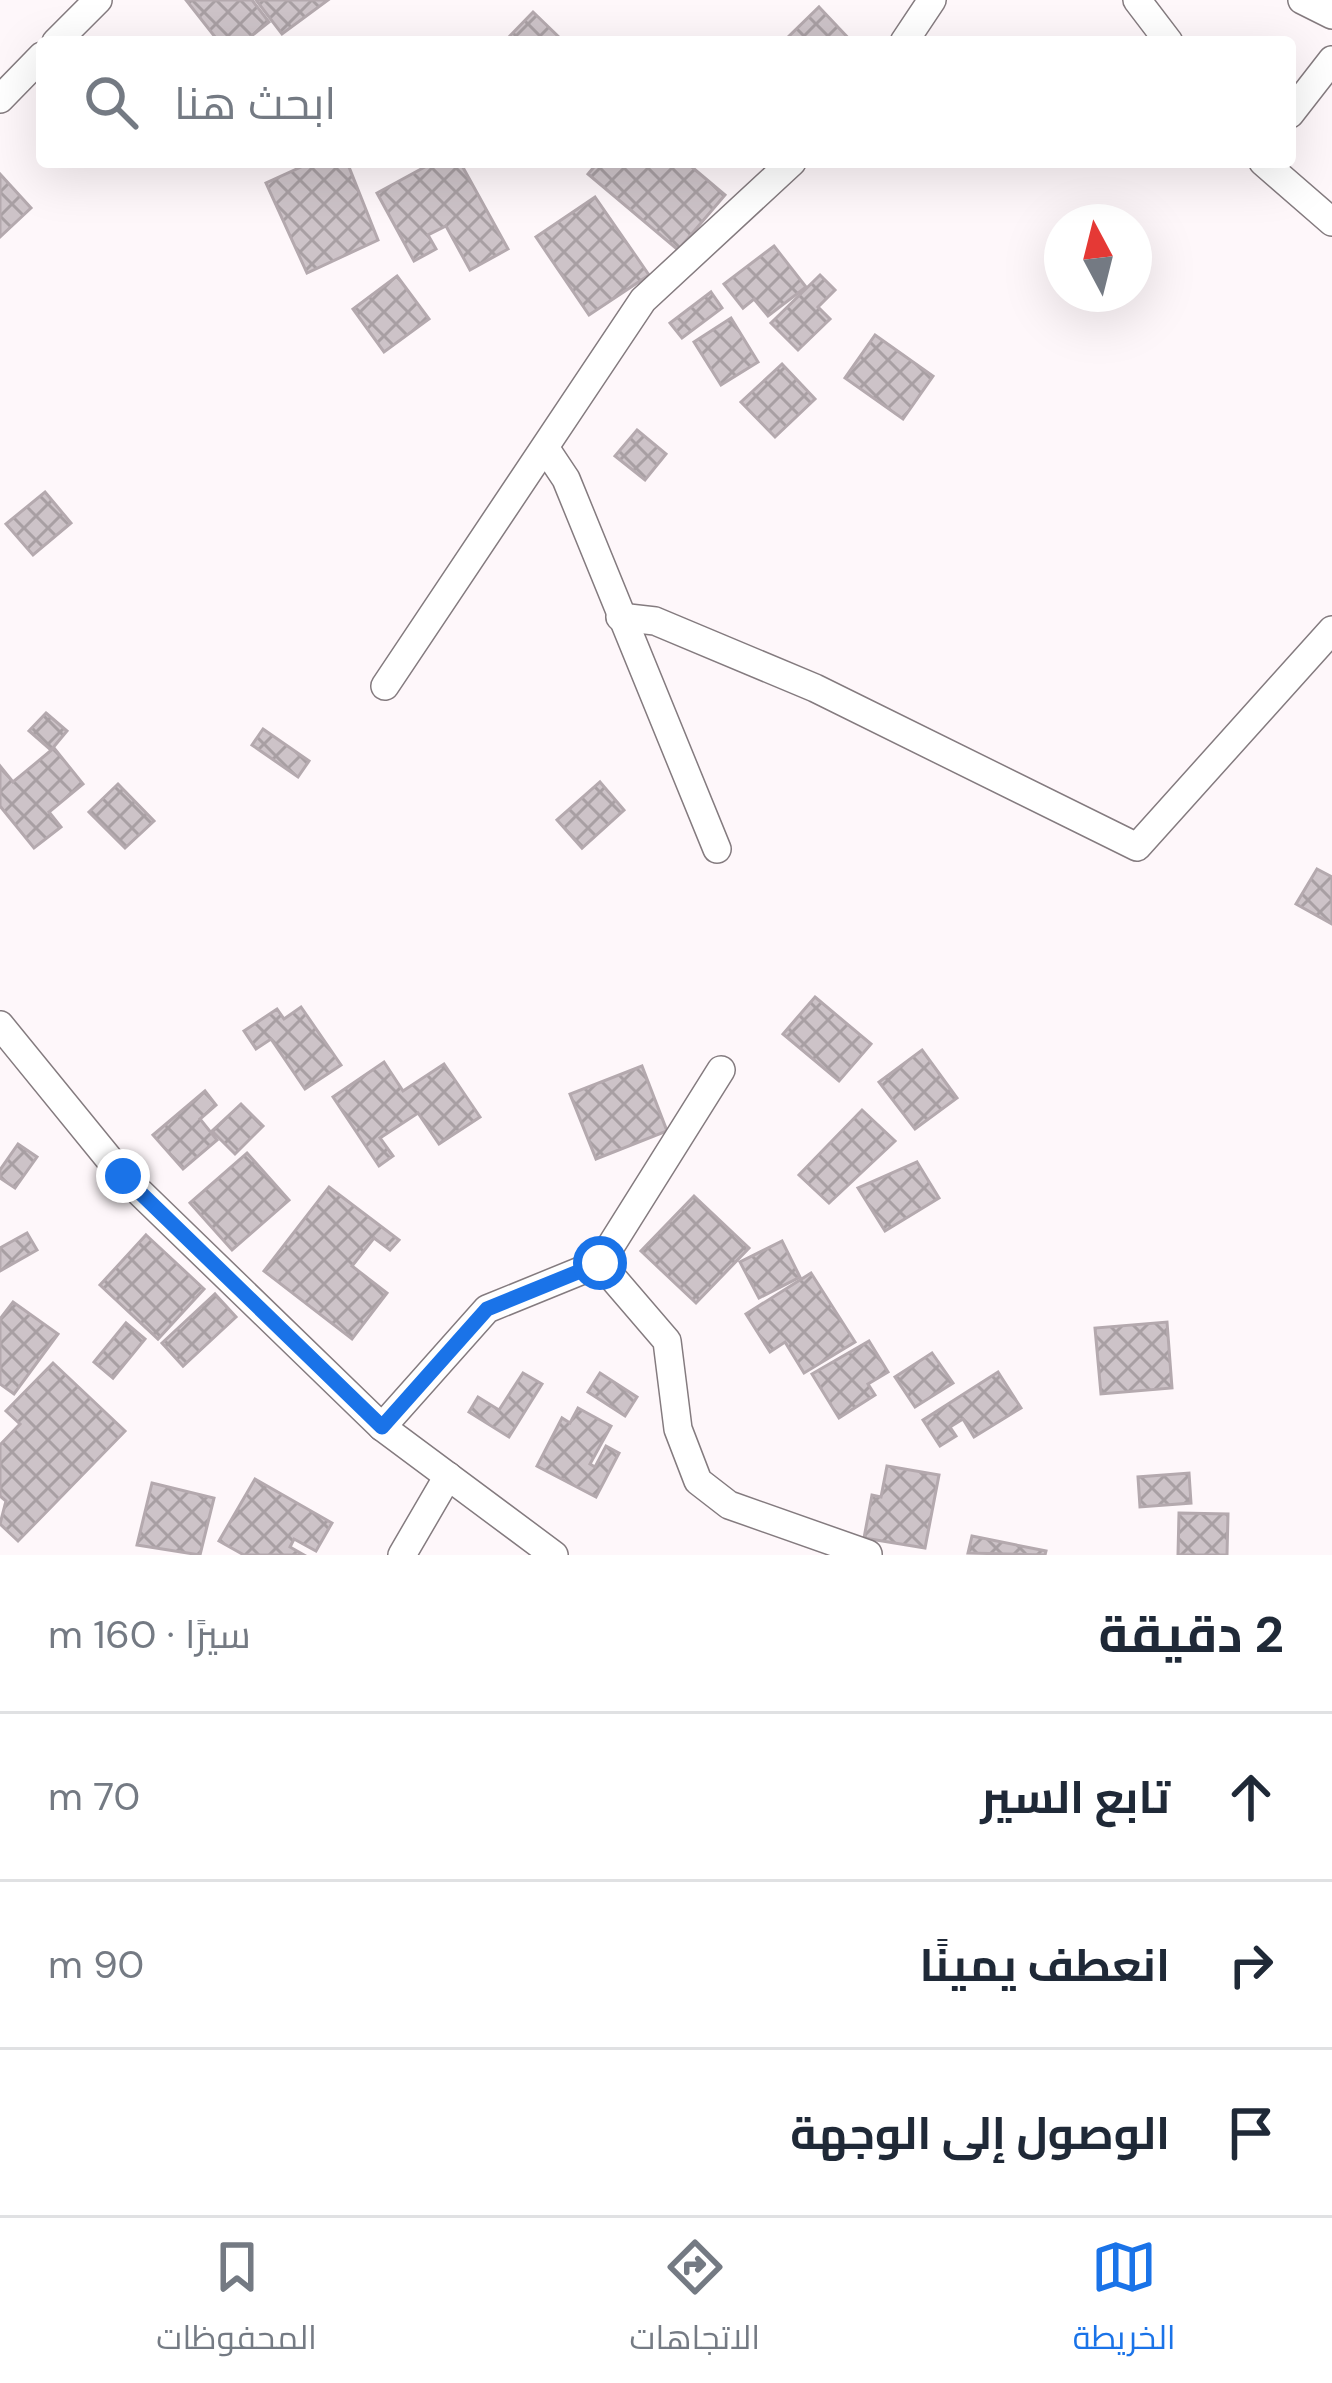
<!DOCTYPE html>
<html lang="ar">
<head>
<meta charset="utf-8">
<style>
  :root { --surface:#fff; --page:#f2f2f3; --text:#1f2937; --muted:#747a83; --line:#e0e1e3; --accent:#1a73e8 }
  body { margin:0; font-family:"DM Sans",Cairo,sans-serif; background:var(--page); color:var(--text); direction:rtl }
  .compass { position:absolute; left:1044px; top:204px; width:108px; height:108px; border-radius:50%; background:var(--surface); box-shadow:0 12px 48px #0002; rotate:353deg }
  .stop { position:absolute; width:36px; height:36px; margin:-27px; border:9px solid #1a73e8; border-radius:50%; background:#fff }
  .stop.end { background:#1a73e8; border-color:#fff; box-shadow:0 3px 12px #0008 }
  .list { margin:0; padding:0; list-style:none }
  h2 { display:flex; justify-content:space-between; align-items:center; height:156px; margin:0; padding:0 48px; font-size:51px }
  h2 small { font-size:39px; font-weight:400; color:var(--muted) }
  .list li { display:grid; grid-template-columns:78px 1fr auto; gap:36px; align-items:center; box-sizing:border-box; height:168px; padding:0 48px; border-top:3px solid var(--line) }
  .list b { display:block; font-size:45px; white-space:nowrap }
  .list em { font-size:39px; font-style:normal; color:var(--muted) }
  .icon { flex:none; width:66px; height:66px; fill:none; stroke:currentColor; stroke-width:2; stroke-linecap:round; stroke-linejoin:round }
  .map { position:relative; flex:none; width:1332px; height:1555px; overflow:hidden; direction:ltr }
  .search { position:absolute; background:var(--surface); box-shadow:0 12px 48px #0002; left:36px; right:36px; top:36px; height:132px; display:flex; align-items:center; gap:30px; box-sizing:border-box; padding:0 42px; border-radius:12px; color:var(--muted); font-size:45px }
  .sheet { height:660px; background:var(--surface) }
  nav { display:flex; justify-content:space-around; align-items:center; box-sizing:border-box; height:168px; border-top:3px solid var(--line); background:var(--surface); font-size:33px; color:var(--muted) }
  nav a { display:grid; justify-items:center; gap:6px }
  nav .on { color:var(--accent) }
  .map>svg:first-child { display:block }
</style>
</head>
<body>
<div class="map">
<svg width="1332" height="1555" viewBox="0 0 1332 1555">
  <defs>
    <pattern id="building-cross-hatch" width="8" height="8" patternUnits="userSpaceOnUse" patternTransform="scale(3)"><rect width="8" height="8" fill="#cdc3c8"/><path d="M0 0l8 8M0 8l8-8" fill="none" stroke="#a89fa3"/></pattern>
  </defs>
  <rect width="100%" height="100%" fill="#fef7fa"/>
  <g fill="url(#building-cross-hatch)" stroke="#b4a9ae" stroke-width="3">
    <polygon points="186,0 252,0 269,22 244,42 219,42"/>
    <polygon points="256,0 328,0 282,34"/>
    <polygon points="819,7 852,42 783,42"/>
    <polygon points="533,12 564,42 504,42"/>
    <polygon points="312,162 347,162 378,240 307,273 266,183"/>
    <polygon points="434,162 460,162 508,249 470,270 446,226 428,235 436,249 414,261 377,193"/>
    <polygon points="598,162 686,162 725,195 678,250 588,174"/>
    <polygon points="0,174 31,208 0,237"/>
    <polygon points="595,197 649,275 589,315 536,237"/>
    <polygon points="774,246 806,287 768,316 754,299 743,308 724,284"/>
    <polygon points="820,275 835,290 818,307 830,319 798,350 771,323"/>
    <polygon points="397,276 429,319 384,352 353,309"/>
    <polygon points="711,292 722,308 682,338 670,323"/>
    <polygon points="731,318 758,362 721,385 694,342"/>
    <polygon points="875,335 933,376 903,419 845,378"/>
    <polygon points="782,364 815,399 775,437 741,402"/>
    <polygon points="637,430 666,454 645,480 615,456"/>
    <polygon points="45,492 71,523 33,555 6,524"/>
    <polygon points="46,713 67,731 51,750 29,731"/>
    <polygon points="263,729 309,761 298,777 252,745"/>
    <polygon points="54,748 83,784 49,812 61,827 34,848 0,806 0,766 13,782"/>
    <polygon points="600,782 624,810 582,848 557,820"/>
    <polygon points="118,784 154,821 125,848 89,812"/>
    <polygon points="1317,869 1332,877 1332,924 1296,904"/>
    <polygon points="815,997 871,1044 839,1081 783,1034"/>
    <polygon points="301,1007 341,1065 305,1089 271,1039 256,1049 244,1031 277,1009 284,1019"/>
    <polygon points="922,1050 957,1098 915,1129 879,1082"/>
    <polygon points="384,1062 403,1091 444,1064 480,1117 439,1144 418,1113 380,1138 393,1156 379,1166 333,1097"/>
    <polygon points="642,1066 667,1131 596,1159 570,1094"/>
    <polygon points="205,1091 216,1105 200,1119 217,1140 183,1169 153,1135"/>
    <polygon points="241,1104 263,1126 235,1154 212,1131"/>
    <polygon points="862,1110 895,1141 829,1203 799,1175"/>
    <polygon points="18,1144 37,1157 15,1188 0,1178 0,1170"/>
    <polygon points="247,1153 289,1200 232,1250 190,1203"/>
    <polygon points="917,1162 939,1198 885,1231 858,1188"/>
    <polygon points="329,1187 399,1240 390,1250 374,1238 352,1266 387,1293 352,1339 264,1271"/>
    <polygon points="694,1196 749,1248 696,1303 641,1251"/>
    <polygon points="27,1233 37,1250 0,1271 0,1248"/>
    <polygon points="146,1235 204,1289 158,1339 100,1285"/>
    <polygon points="782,1241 800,1277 759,1298 740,1262"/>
    <polygon points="811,1273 855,1342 804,1373 785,1342 770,1352 746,1314"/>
    <polygon points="215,1294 236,1317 183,1366 162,1343"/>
    <polygon points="13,1302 58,1334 14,1394 0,1384 0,1319"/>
    <polygon points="1167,1322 1172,1388 1101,1394 1095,1328"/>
    <polygon points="126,1323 145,1339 113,1378 94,1362"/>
    <polygon points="869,1341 888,1372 868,1384 875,1395 839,1418 812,1374"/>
    <polygon points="932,1353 953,1383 915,1407 895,1377"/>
    <polygon points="53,1363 125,1431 18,1541 0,1524 6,1501 0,1496 0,1445 20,1424 6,1411"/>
    <polygon points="998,1372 1021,1408 974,1437 963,1419 950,1427 956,1436 940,1446 923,1420"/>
    <polygon points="523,1373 542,1384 509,1437 469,1412 478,1397 499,1410"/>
    <polygon points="600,1373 637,1397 625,1416 588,1392"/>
    <polygon points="578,1408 611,1426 590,1464 595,1467 606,1446 619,1453 596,1497 537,1466 562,1418 570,1423"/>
    <polygon points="887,1466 939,1475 925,1548 864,1538 872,1495 881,1497"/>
    <polygon points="1189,1473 1191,1503 1140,1507 1138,1477"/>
    <polygon points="255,1479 332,1523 316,1551 294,1539 290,1547 304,1555 244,1555 219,1541"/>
    <polygon points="152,1483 214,1498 200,1555 137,1545"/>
    <polygon points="1179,1513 1228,1514 1227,1555 1178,1555"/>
    <polygon points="972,1536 1046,1551 1045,1555 968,1553"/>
  </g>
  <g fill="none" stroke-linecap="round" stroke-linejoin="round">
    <defs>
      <g id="street">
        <polyline points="1137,0 1169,42"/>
        <polyline points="1302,0 1332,15"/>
        <polyline points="56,42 98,0"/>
        <polyline points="904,42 932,0"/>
        <polyline points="0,99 42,56"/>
        <polyline points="1290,114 1332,60"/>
        <polyline points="1263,162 1332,222"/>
        <polyline points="546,449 566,479 717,849"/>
        <polyline points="620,617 655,621 815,688 1137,847 1332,630"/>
        <polyline points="385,686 643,300 792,162"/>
        <polyline points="0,1025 123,1176 382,1427 554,1555"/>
        <polyline points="600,1263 667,1341 678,1429 698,1481 729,1505 868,1554"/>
        <polyline points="382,1427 487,1309 600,1263 721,1070"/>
        <polyline points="402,1555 448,1476"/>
      </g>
    </defs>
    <use href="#street" stroke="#847b7f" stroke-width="30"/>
    <use href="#street" stroke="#fff" stroke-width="27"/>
  </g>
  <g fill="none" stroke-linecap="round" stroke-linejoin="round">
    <polyline stroke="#1a73e8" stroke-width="15" points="123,1176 382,1427 487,1309 600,1263"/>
  </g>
</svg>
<svg class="compass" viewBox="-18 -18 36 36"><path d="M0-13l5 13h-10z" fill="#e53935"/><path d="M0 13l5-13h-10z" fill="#747a83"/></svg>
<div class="stop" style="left:600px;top:1263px"></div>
<div class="stop end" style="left:123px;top:1176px"></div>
<div class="search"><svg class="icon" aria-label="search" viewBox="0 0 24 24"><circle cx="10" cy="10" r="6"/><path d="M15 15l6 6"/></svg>ابحث هنا</div>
</div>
<section class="sheet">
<h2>2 دقيقة<small>سيرًا · 160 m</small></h2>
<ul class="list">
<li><svg class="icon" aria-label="ahead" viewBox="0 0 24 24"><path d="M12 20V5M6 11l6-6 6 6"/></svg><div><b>تابع السير</b></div><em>70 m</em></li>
<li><svg class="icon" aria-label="right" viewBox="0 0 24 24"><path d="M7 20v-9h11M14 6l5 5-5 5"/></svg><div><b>انعطف يمينًا</b></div><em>90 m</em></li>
<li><svg class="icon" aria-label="arrive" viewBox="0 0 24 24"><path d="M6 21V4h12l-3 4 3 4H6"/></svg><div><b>الوصول إلى الوجهة</b></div></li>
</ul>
</section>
<nav>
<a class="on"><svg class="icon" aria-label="map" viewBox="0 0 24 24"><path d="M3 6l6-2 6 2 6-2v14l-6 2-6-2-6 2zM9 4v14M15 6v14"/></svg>الخريطة</a>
<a><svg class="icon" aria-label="directions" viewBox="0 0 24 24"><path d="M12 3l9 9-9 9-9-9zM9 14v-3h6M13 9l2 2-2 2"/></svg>الاتجاهات</a>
<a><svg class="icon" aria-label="saved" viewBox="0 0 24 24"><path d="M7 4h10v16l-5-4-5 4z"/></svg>المحفوظات</a>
</nav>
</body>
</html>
